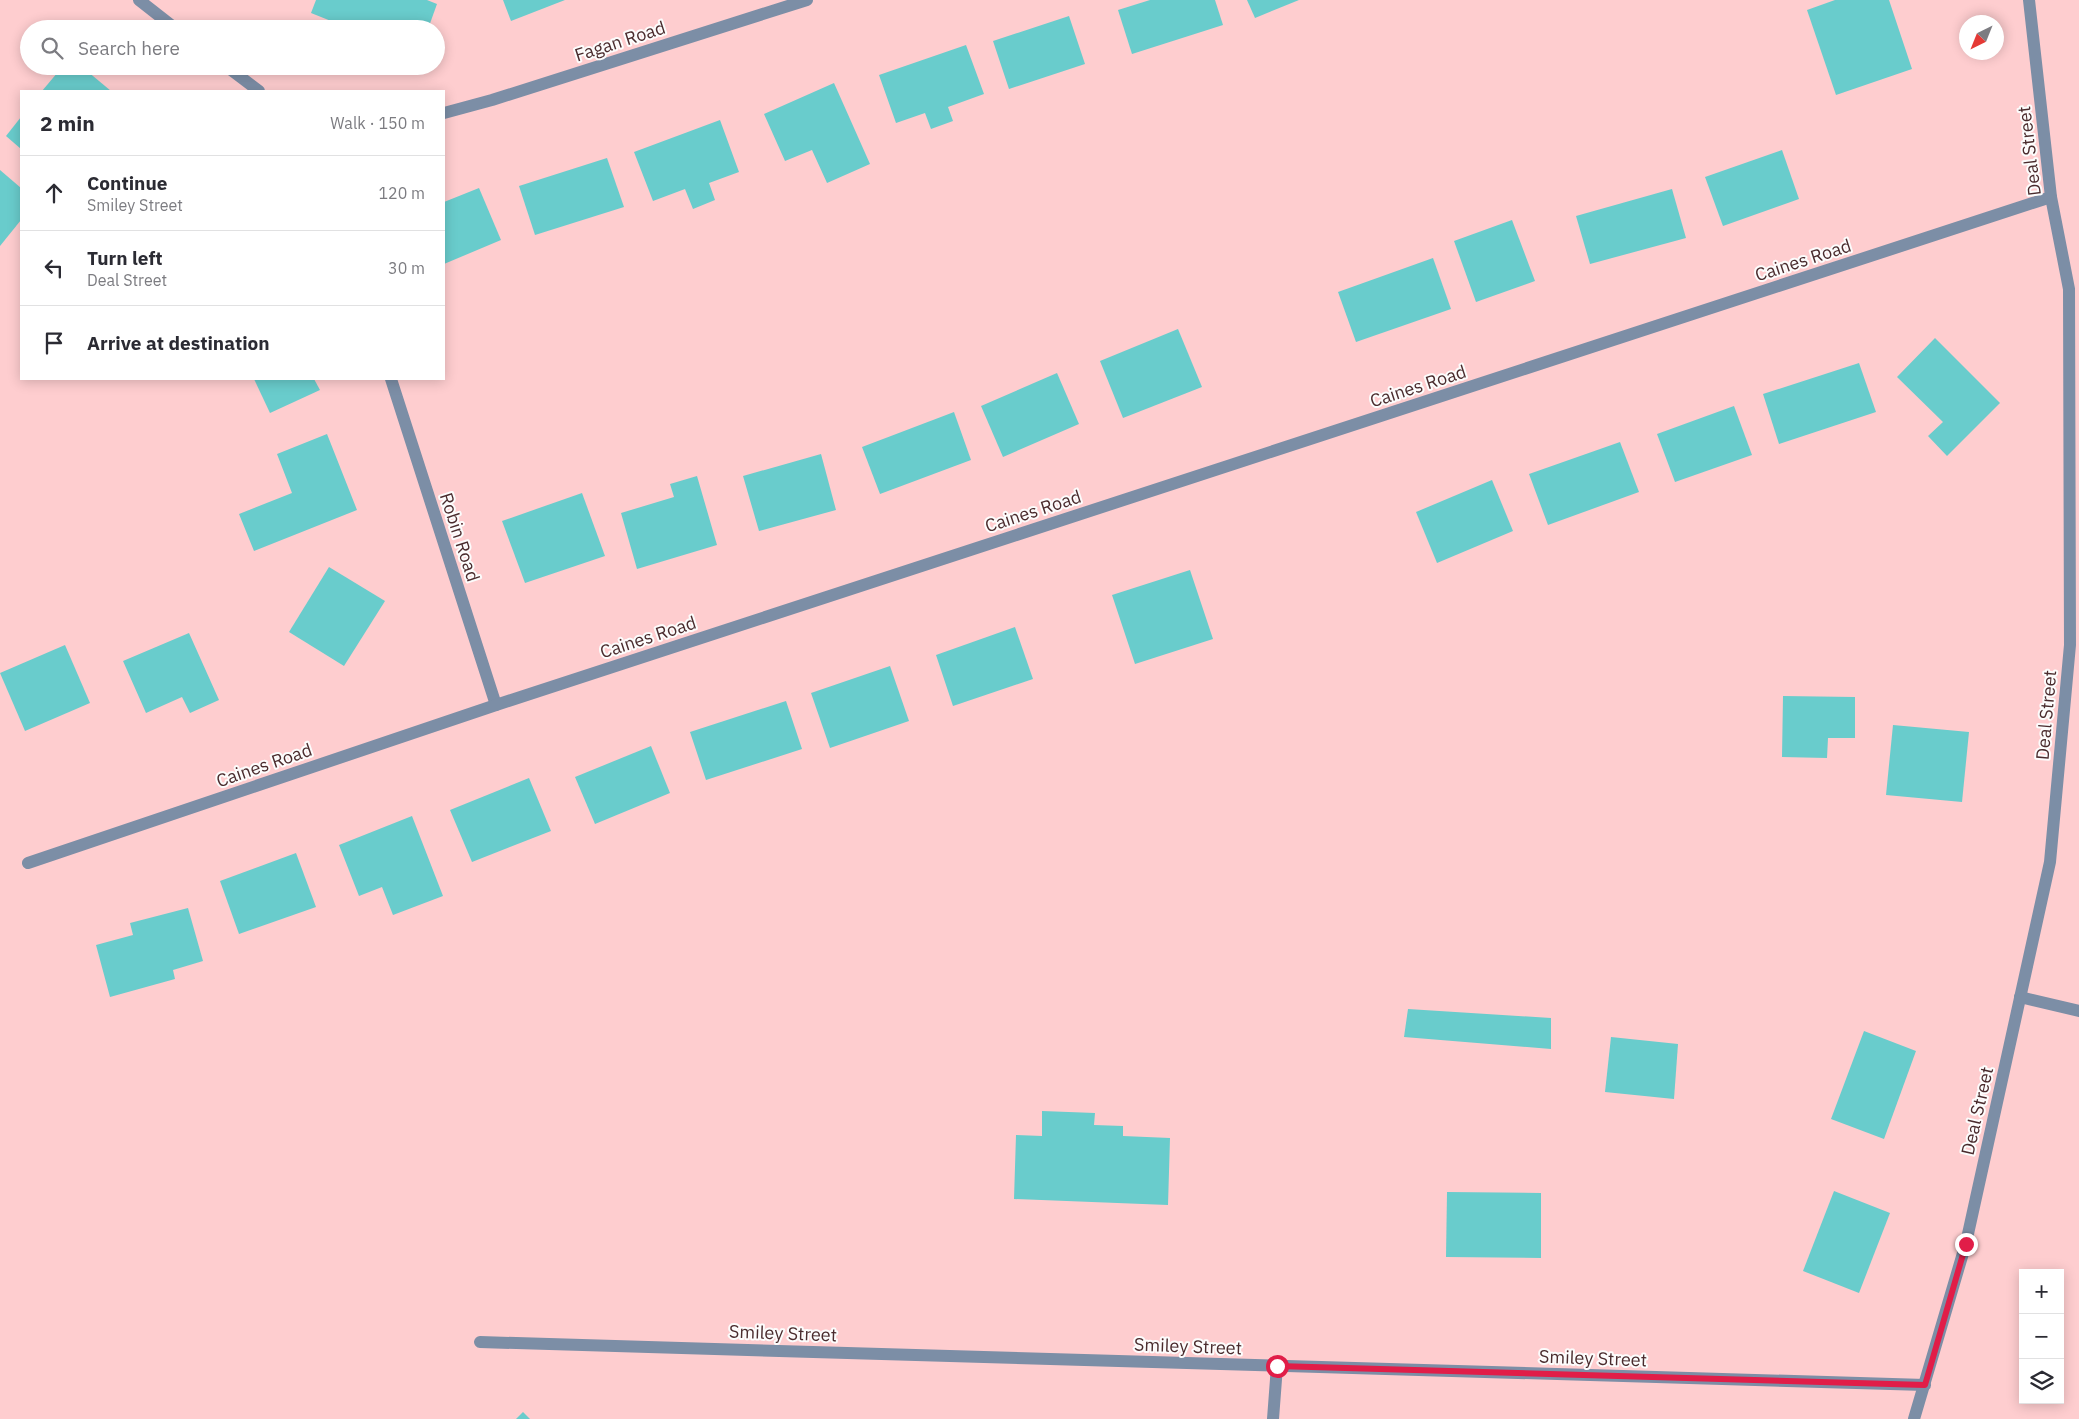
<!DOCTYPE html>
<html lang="en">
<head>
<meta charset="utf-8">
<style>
  :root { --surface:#fff; --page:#f7f7f7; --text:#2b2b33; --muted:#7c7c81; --line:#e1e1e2 }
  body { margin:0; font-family:"IBM Plex Sans",sans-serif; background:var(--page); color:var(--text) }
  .controls { position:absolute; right:15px; bottom:15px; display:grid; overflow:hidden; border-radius:0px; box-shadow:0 2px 12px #0003 }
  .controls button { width:45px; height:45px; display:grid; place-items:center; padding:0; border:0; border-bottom:1px solid var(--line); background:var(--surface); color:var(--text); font:25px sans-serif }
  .compass { position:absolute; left:1959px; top:15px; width:45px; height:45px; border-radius:50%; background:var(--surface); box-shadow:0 2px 12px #0003; rotate:223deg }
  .stop { position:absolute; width:15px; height:15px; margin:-11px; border:4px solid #e11d48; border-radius:50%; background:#fff }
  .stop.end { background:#e11d48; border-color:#fff; box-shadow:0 1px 5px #0008 }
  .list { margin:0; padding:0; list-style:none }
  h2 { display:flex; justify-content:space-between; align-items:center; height:65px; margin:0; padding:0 20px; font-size:21px }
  h2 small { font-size:16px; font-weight:400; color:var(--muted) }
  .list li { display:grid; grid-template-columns:32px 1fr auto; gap:15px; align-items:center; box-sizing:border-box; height:75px; padding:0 20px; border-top:1px solid var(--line) }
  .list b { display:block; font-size:19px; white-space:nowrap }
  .list p { margin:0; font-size:16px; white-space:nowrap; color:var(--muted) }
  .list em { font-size:16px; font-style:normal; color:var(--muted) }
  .icon { flex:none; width:28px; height:28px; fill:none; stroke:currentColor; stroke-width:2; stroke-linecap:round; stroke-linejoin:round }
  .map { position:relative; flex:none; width:2079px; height:1419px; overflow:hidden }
  .search { position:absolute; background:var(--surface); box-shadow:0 2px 12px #0003; left:20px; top:20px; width:425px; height:55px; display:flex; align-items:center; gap:12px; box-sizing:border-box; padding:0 18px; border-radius:28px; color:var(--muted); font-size:19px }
  .panel { position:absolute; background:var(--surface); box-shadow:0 2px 12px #0003; left:20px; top:90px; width:425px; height:290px; border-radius:0px }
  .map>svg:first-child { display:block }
</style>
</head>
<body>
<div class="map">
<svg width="2079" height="1419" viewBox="0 0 2079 1419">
  <rect width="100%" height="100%" fill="#fecdcf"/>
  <g fill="#69cccc">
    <polygon points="316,0 427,0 437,4 428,29 351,29 311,13"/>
    <polygon points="503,0 565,0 511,21"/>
    <polygon points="1150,0 1215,0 1223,25 1132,54 1118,10"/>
    <polygon points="1247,0 1299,0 1255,18"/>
    <polygon points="1835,0 1889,0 1912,69 1836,95 1807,10"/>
    <polygon points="1069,16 1085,64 1009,89 993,41"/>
    <polygon points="966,45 984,94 948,107 953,121 931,129 925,113 896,123 879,75"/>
    <polygon points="63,66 81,66 111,91 42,91"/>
    <polygon points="834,83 870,164 827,183 812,150 785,161 764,114"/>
    <polygon points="21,117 21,149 6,136"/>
    <polygon points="720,120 739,172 709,183 715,200 693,209 685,189 653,201 634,152"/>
    <polygon points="1782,150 1799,199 1723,226 1705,177"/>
    <polygon points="607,158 624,207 535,235 519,186"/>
    <polygon points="0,170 21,188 21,220 0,246"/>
    <polygon points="479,188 501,240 444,264 444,202"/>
    <polygon points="1672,189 1686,238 1590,264 1576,216"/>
    <polygon points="1512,220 1535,281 1476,302 1454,241"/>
    <polygon points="1433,258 1451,309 1356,342 1338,292"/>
    <polygon points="1178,329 1202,387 1123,418 1100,361"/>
    <polygon points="1935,338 2000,403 1947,456 1928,436 1943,422 1897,377"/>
    <polygon points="1859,363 1876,412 1779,444 1763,394"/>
    <polygon points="1057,373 1079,424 1003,457 981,406"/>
    <polygon points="254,379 314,379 320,390 270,413"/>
    <polygon points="1734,406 1752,455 1675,482 1657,434"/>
    <polygon points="954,412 971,460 880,494 862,447"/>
    <polygon points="327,434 357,510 254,551 239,514 292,493 277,454"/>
    <polygon points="1620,442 1639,492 1548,525 1529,474"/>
    <polygon points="821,454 836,510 759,531 743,476"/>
    <polygon points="697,476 717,545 637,569 621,513 674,497 670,484"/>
    <polygon points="1492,480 1513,531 1437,563 1416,512"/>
    <polygon points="582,493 605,556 525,583 502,521"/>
    <polygon points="329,567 385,601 344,666 289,632"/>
    <polygon points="1190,570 1213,639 1135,664 1112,595"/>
    <polygon points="1015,627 1033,679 953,706 936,655"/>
    <polygon points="189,633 219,700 190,713 182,697 146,713 123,661"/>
    <polygon points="65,645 90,703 25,731 0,673"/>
    <polygon points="890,666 909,721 830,748 811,693"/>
    <polygon points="1783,696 1855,697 1855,738 1828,738 1827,758 1782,757"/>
    <polygon points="786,701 802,749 706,780 690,732"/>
    <polygon points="1893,725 1969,732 1962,802 1886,795"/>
    <polygon points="651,746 670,793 595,824 575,777"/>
    <polygon points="529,778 551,831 472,862 450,810"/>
    <polygon points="412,816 443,896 393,915 382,887 359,896 339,845"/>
    <polygon points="296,853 316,907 239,934 220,881"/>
    <polygon points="188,908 203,961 173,970 175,979 110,997 96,945 133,935 130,923"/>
    <polygon points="1408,1009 1551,1018 1551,1049 1404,1037"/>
    <polygon points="1864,1031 1916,1051 1884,1139 1831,1119"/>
    <polygon points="1611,1037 1678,1044 1674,1099 1605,1092"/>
    <polygon points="1042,1111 1095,1113 1094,1125 1123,1126 1123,1136 1170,1138 1168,1205 1014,1199 1016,1135 1042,1136"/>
    <polygon points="1834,1191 1890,1213 1859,1293 1803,1271"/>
    <polygon points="1447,1192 1541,1193 1541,1258 1446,1257"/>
    <polygon points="523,1412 530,1419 516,1419"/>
  </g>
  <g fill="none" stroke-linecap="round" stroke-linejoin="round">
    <g stroke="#7c8ea6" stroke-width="12">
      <polyline points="139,0 176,29"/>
      <polyline points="226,66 259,91"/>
      <polyline points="444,113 492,100 807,0"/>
      <polyline points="391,379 496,705"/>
      <polyline points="28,863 496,705 2051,197"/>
      <polyline points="2020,997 2079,1011"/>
      <polyline points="480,1342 1925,1385"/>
      <polyline points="1273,1419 1277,1366"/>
      <polyline points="1914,1419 1966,1243 2050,862 2070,645 2069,289 2051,197 2029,0"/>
    </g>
  </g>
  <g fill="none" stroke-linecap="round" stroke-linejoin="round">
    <polyline stroke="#e11d48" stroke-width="6" points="1277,1366 1925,1385 1966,1244"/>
  </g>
  <g text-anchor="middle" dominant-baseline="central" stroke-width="4" stroke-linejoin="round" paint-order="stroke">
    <g font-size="18" fill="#4a2b2d" stroke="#fcfcfc">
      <text transform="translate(620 41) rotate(-18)">Fagan Road</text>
      <text transform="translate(2029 151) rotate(-97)">Deal Street</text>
      <text transform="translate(1803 260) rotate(-18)">Caines Road</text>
      <text transform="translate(1418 386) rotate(-18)">Caines Road</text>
      <text transform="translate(1033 511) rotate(-18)">Caines Road</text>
      <text transform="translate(460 537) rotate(72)">Robin Road</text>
      <text transform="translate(648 637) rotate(-18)">Caines Road</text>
      <text transform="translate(2046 715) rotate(-85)">Deal Street</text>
      <text transform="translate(264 765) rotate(-19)">Caines Road</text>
      <text transform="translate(1977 1111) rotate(-77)">Deal Street</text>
      <text transform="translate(783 1333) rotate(2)">Smiley Street</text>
      <text transform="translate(1188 1346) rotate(2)">Smiley Street</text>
      <text transform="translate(1593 1358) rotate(2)">Smiley Street</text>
    </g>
  </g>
</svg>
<div class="controls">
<button>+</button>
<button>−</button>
<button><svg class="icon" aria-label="layers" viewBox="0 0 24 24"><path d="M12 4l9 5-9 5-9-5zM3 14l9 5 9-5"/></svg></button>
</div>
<svg class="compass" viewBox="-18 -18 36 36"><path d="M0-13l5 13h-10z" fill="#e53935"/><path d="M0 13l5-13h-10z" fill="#7c7c81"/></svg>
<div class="stop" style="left:1277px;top:1366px"></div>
<div class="stop end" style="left:1966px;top:1244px"></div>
<div class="search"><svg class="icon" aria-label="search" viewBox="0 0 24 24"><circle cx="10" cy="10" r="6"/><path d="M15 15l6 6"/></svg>Search here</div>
<section class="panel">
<h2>2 min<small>Walk · 150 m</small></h2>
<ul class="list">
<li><svg class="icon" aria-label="ahead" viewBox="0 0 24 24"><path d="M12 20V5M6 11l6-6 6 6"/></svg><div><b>Continue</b><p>Smiley Street</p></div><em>120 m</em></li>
<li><svg class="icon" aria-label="left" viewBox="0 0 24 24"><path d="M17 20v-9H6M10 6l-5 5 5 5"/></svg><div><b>Turn left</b><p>Deal Street</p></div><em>30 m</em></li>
<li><svg class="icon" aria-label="arrive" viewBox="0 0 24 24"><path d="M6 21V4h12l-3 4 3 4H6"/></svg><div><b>Arrive at destination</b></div></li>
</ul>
</section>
</div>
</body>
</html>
